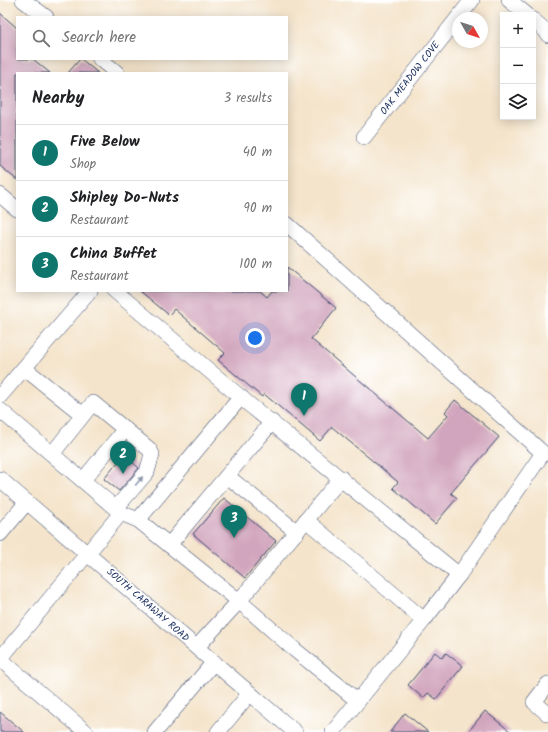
<!DOCTYPE html>
<html lang="en">
<head>
<meta charset="utf-8">
<style>
  :root { --surface:#fff; --page:#f6f6f6; --text:#202124; --muted:#757577; --line:#e0e0e0; --accent:#0f766e }
  body { margin:0; font-family:Kalam,sans-serif; background:var(--page); color:var(--text) }
  .controls { position:absolute; right:12px; top:12px; display:grid; overflow:hidden; border-radius:0px; box-shadow:0 2px 10px #0003 }
  .controls button { width:36px; height:36px; display:grid; place-items:center; padding:0; border:0; border-bottom:1px solid var(--line); background:var(--surface); color:var(--text); font:20px sans-serif }
  .compass { position:absolute; left:452px; top:12px; width:36px; height:36px; border-radius:50%; background:var(--surface); box-shadow:0 2px 10px #0003; rotate:129deg }
  .you { position:absolute; left:255px; top:338px; width:14px; height:14px; margin:-10px; border:3px solid #fff; border-radius:50%; background:#1a73e8; box-shadow:0 0 0 6px #1a73e833 }
  .badge { display:grid; place-items:center; width:26px; height:26px; border-radius:50%; background:var(--accent); color:#fff; font-size:13px; font-weight:700 }
  .pin { position:absolute; translate:-50% -33px; filter:drop-shadow(0 1px 2px #0008) }
  .pin::after { content:''; position:absolute; top:21px; width:14px; height:12px; background:inherit; clip-path:polygon(0 0,100% 0,50% 100%) }
  .list { margin:0; padding:0; list-style:none }
  h2 { display:flex; justify-content:space-between; align-items:center; height:52px; margin:0; padding:0 16px; font-size:17px }
  h2 small { font-size:13px; font-weight:400; color:var(--muted) }
  .list li { display:grid; grid-template-columns:26px 1fr auto; gap:12px; align-items:center; box-sizing:border-box; height:56px; padding:0 16px; border-top:1px solid var(--line) }
  .list b { display:block; font-size:15px; white-space:nowrap }
  .list p { margin:0; font-size:13px; white-space:nowrap; color:var(--muted) }
  .list em { font-size:13px; font-style:normal; color:var(--muted) }
  .icon { flex:none; width:22px; height:22px; fill:none; stroke:currentColor; stroke-width:2; stroke-linecap:round; stroke-linejoin:round }
  .map { position:relative; flex:none; width:548px; height:732px; overflow:hidden }
  .search { position:absolute; background:var(--surface); box-shadow:0 2px 10px #0003; left:16px; top:16px; width:272px; height:44px; display:flex; align-items:center; gap:10px; box-sizing:border-box; padding:0 14px; border-radius:0px; color:var(--muted); font-size:15px }
  .panel { position:absolute; background:var(--surface); box-shadow:0 2px 10px #0003; left:16px; top:72px; width:272px; height:220px; border-radius:0px }
  .map>svg:first-child { display:block }
</style>
</head>
<body>
<div class="map">
<svg width="548" height="732" viewBox="0 0 548 732">
  <rect width="100%" height="100%" fill="#fff"/>
  <filter id="ink" filterUnits="userSpaceOnUse"><feTurbulence type="fractalNoise" baseFrequency=".025" numOctaves="2"/><feDisplacementMap in="SourceGraphic" scale="8" xChannelSelector="R" yChannelSelector="G"/><feConvolveMatrix kernelMatrix="1 2 1 2 8 2 1 2 1" color-interpolation-filters="sRGB"/></filter>
  <filter id="wash" filterUnits="userSpaceOnUse"><feTurbulence type="fractalNoise" baseFrequency=".012" numOctaves="4" result="noise"/><feDisplacementMap in="SourceGraphic" scale="16" xChannelSelector="R" yChannelSelector="G"/><feGaussianBlur stdDeviation="0.9" result="paint"/><feColorMatrix in="noise" values="0 0 0 0 0 0 0 0 0 0 0 0 0 0 0 0 0 1.4 0 .05"/><feComposite in="paint" operator="in"/></filter>
  <g filter="url(#wash)">
    <rect width="100%" height="100%" fill="#f4e4cb"/>
    <g id="blocks">
      <g fill="#d1a5bd">
        <polygon points="0,13 17,28 17,59 33,59 50,73 17,73 17,180 0,166"/>
        <polygon points="80,59 81,59 98,73 68,73"/>
        <polygon points="287,267 336,308 311,339 428,438 448,415 445,412 455,400 499,437 451,493 457,498 435,524 393,488 398,482 332,427 320,441 264,394 262,397 218,360 225,353 174,309 169,315 140,291 260,291 267,297 272,291 287,291"/>
        <polygon points="124,455 139,468 119,491 104,479"/>
        <polygon points="224,498 276,541 245,578 193,534"/>
        <polygon points="435,652 442,658 446,653 463,666 436,699 428,693 423,698 408,685"/>
        <polygon points="485,711 511,732 468,732"/>
        <polygon points="0,712 24,732 0,732"/>
        <polygon points="405,713 428,732 390,732"/>
      </g>
    </g>
  </g>
  <g filter="url(#ink)">
    <use href="#blocks" fill-opacity="0" stroke="#3c4a6e" stroke-width="1"/>
    <g fill="none" stroke-linecap="round" stroke-linejoin="round">
      <defs>
        <g id="minor">
          <polyline points="23,0 46,17"/>
          <polyline points="509,0 527,15"/>
          <polyline points="533,20 546,31 548,35"/>
          <polyline points="100,59 117,73"/>
          <polyline points="364,137 472,0"/>
          <polyline points="0,195 17,209"/>
          <polyline points="287,224 543,453 459,575 424,620 306,520"/>
          <polyline points="115,291 251,406 459,575"/>
          <polyline points="24,368 83,415 52,454"/>
          <polyline points="0,396 90,291"/>
          <polyline points="0,410 121,513"/>
          <polyline points="83,415 93,403 149,449 152,454 147,472 116,508"/>
          <polyline points="227,476 297,532"/>
          <polyline points="0,479 295,732"/>
          <polyline points="83,480 125,429"/>
          <polyline points="138,520 239,601 295,650 358,701 333,732"/>
          <polyline points="0,534 27,502"/>
          <polyline points="169,545 272,422"/>
          <polyline points="197,647 239,601 341,478"/>
          <polyline points="0,659 121,513 138,520 241,397"/>
          <polyline points="0,659 86,732"/>
          <polyline points="548,684 534,702 548,714"/>
          <polyline points="358,701 424,620"/>
          <polyline points="155,732 214,662"/>
          <polyline points="218,732 250,693"/>
        </g>
      </defs>
      <use href="#minor" stroke="#3c4a6e" stroke-width="16"/>
      <use href="#minor" stroke="#fff" stroke-width="15"/>
    </g>
    <defs><path id="oneway-solid" d="M-6-.8H1V-3.2L6.5 0L1 3.2V.8H-6Z"/></defs>
    <use fill="#8d97ae" href="#oneway-solid" transform="translate(139 481) rotate(-50)"/>
  </g>
  <g text-anchor="middle" dominant-baseline="central" stroke-width="3" stroke-linejoin="round" paint-order="stroke">
    <g font-size="10" fill="#1b2f5e" stroke="#fff">
      <text transform="translate(410 78) rotate(-52)">OAK MEADOW COVE</text>
      <text transform="translate(148 605) rotate(41)">SOUTH CARAWAY ROAD</text>
    </g>
  </g>
</svg>
<div class="controls">
<button>+</button>
<button>−</button>
<button><svg class="icon" aria-label="layers" viewBox="0 0 24 24"><path d="M12 4l9 5-9 5-9-5zM3 14l9 5 9-5"/></svg></button>
</div>
<svg class="compass" viewBox="-18 -18 36 36"><path d="M0-13l5 13h-10z" fill="#e53935"/><path d="M0 13l5-13h-10z" fill="#757577"/></svg>
<div class="you"></div>
<div class="pin badge" style="left:304px;top:416px">1</div>
<div class="pin badge" style="left:123px;top:474px">2</div>
<div class="pin badge" style="left:234px;top:538px">3</div>
<div class="search"><svg class="icon" aria-label="search" viewBox="0 0 24 24"><circle cx="10" cy="10" r="6"/><path d="M15 15l6 6"/></svg>Search here</div>
<section class="panel">
<h2>Nearby<small>3 results</small></h2>
<ul class="list">
<li><span class="badge">1</span><div><b>Five Below</b><p>Shop</p></div><em>40 m</em></li>
<li><span class="badge">2</span><div><b>Shipley Do-Nuts</b><p>Restaurant</p></div><em>90 m</em></li>
<li><span class="badge">3</span><div><b>China Buffet</b><p>Restaurant</p></div><em>100 m</em></li>
</ul>
</section>
</div>
</body>
</html>
